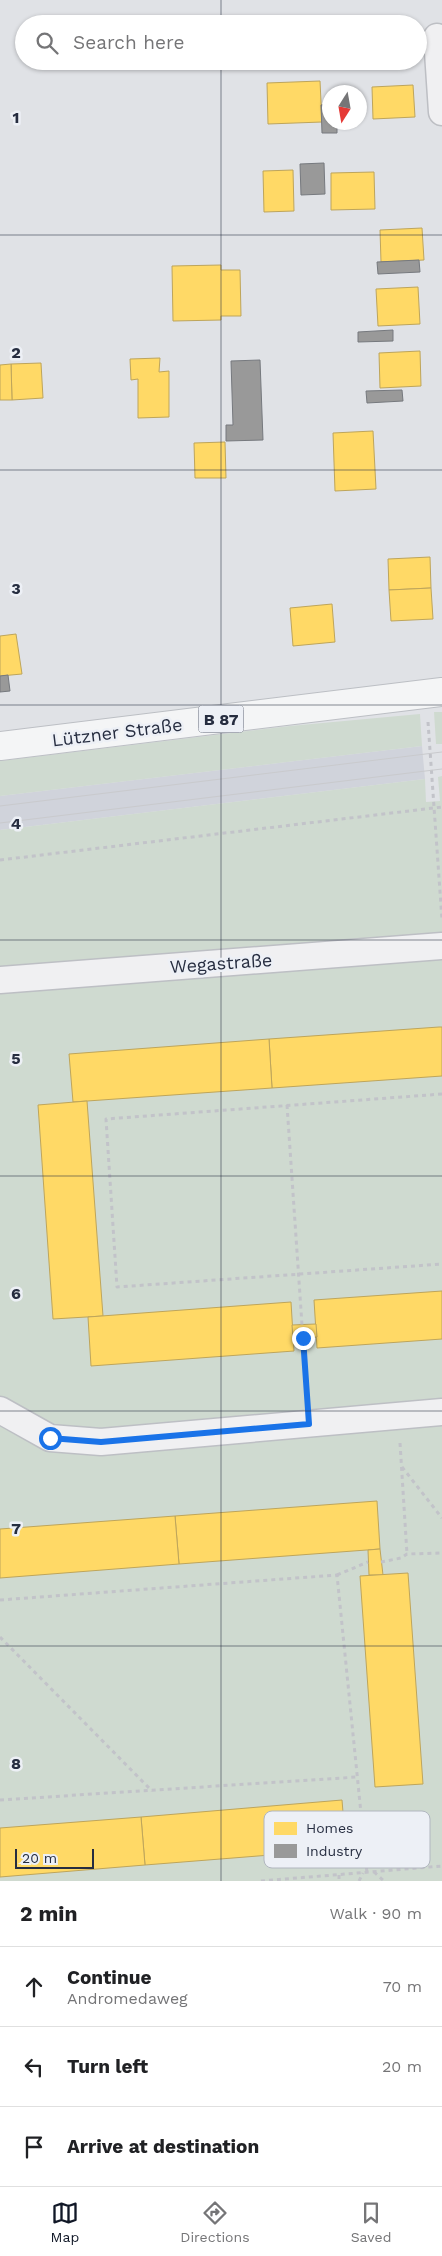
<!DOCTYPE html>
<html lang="en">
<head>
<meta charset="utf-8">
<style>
  :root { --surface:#fff; --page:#f2f2f2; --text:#202124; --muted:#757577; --line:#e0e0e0; --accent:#111827 }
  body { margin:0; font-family:"Work Sans",sans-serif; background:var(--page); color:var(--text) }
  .compass { position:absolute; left:322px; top:85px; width:45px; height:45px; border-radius:50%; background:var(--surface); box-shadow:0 1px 4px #0004; rotate:191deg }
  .scale { position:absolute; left:15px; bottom:12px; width:79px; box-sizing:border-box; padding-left:5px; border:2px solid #262d40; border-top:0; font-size:14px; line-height:18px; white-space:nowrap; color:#262d40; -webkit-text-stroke:4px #edf0f6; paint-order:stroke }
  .stop { position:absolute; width:15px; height:15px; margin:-11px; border:4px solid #1a73e8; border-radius:50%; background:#fff }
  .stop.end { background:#1a73e8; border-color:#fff; box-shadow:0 1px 5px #0008 }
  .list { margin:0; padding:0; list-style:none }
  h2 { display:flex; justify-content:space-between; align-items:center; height:65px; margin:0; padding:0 20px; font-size:21px }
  h2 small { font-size:16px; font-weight:400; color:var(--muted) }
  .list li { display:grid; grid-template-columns:32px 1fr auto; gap:15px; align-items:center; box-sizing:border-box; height:80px; padding:0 20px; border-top:1px solid var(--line) }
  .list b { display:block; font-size:19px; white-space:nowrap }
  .list p { margin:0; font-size:16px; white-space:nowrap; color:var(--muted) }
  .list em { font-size:16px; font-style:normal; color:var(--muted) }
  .icon { flex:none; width:28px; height:28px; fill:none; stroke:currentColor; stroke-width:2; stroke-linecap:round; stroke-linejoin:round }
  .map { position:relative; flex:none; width:442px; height:1881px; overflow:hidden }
  .search { position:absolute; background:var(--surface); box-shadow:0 1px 4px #0004; left:15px; right:15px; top:15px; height:55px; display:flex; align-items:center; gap:12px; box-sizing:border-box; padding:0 18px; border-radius:28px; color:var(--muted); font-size:19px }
  .sheet { height:305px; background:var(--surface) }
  nav { display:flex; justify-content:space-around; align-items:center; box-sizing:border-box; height:70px; border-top:1px solid var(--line); background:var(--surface); font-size:14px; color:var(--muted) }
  nav a { display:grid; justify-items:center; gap:2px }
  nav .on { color:var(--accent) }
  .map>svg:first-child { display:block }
</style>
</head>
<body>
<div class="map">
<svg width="442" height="1881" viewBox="0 0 442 1881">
  <rect width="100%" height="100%" fill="#e0e2e6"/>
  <polygon fill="#d0d3db" points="422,746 425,779 0,830 0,796"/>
  <g fill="#cfdad0">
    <polygon points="434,712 442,712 442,744 436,744"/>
    <polygon points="420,714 422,746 0,796 0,761 290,726"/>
    <polygon points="442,776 442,1881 0,1881 0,830 425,779 426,802 440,801 438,777"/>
  </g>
  <g fill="#ffd966" stroke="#bea55b">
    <polygon points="320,81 322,122 268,124 267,83"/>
    <polygon points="413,85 415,117 373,119 372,87"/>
    <polygon points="293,170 294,211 264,212 263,171"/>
    <polygon points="374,172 375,209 331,210 331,173"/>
    <polygon points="422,228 424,260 381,262 380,230"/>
    <polygon points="221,265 221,270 240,270 241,316 221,316 221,320 173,321 172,266"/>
    <polygon points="418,287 420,324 378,326 376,289"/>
    <polygon points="420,351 421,386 380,388 379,353"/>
    <polygon points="160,358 159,372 169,371 169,417 138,418 138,379 131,380 130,359"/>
    <polygon points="41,363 43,398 12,400 11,364"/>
    <polygon points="11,364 12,400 0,400 0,365"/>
    <polygon points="373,431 376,489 335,491 333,433"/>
    <polygon points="225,442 226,478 195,478 194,443"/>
    <polygon points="430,557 431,588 389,590 388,559"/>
    <polygon points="431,588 433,619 391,621 389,590"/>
    <polygon points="332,604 335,642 293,646 290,608"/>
    <polygon points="16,634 22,674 0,676 0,636"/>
    <polygon points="439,1027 442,1027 442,1076 272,1088 269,1039"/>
    <polygon points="269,1039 272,1088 73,1102 69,1054"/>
    <polygon points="87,1101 103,1316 53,1319 38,1105"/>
    <polygon points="442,1291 442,1339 317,1348 314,1300"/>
    <polygon points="291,1302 294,1351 91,1366 88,1317"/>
    <polygon points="316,1324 317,1337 293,1339 292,1325"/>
    <polygon points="377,1501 380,1549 179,1564 175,1516"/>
    <polygon points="175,1516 179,1564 0,1578 0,1529"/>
    <polygon points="380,1549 383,1575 369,1575 368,1550"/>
    <polygon points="408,1573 423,1784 375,1787 360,1576"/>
    <polygon points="342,1800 346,1849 145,1865 141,1817"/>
    <polygon points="141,1817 145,1865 0,1877 0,1828"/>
  </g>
  <g fill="#999" stroke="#76797e">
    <polygon points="330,104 330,122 337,122 337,133 322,133 321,105"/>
    <polygon points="324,163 325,194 301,195 300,164"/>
    <polygon points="419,260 420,272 378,274 377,262"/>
    <polygon points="393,330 393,341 358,342 358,332"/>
    <polygon points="260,360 263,440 226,441 226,425 233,425 231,361"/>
    <polygon points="402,390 403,401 367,403 366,391"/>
    <polygon points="8,675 10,691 0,692 0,676"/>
  </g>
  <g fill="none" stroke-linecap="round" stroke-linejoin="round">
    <defs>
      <g id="minor">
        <polyline points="437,37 442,112"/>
        <polyline points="0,980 442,946"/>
        <polyline points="0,1410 50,1438 101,1442 442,1412"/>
      </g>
      <polyline id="primary" points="0,746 442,692"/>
    </defs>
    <use href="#minor" stroke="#bdbfc4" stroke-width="29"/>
    <use href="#primary" stroke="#bcbfc4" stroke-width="30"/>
    <g stroke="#c2c3c9" stroke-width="3" stroke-dasharray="4 4" stroke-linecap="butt">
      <polyline points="428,722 442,920"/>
      <polyline points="0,860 442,807"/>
      <polyline points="442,1094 106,1119 117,1287 442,1264"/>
      <polyline points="287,1105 302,1325"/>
      <polyline points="303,1338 307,1399"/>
      <polyline points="400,1443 407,1554"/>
      <polyline points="402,1467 442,1518"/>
      <polyline points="381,1562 401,1558 407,1554 442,1553"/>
      <polyline points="337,1575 368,1562"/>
      <polyline points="0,1600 337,1575 367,1873"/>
      <polyline points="0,1637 152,1791"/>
      <polyline points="0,1800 357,1777"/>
      <polyline points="374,1872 384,1881"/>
      <polyline points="339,1875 339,1881"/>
      <polyline points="261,1881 442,1866"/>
      <polyline points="359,1881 363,1873"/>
    </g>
    <use href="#minor" stroke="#f0f0f2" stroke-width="26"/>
    <use href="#primary" stroke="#f4f5f6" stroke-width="28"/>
    <g stroke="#c9cacd" stroke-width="1">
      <polyline points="0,806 442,752"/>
      <polyline points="0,823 442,769"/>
    </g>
  </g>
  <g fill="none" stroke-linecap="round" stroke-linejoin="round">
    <polyline stroke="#1a73e8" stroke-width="6" points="50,1438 101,1442 309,1424 303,1338"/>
  </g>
  <path fill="none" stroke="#262d40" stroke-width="1" stroke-opacity="0.55" d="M221 0V24M221 61V1881M0 235H442M0 470H442M0 705H442M0 940H442M0 1176H442M0 1411H442M0 1646H442"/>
  <g text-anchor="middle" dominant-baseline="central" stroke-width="5" stroke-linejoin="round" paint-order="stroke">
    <rect fill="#edf0f6" stroke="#626877" stroke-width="1" x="198.5" y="705.5" width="45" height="27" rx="4"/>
    <g font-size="16" font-weight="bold" fill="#262d40">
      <text x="221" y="719">B 87</text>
    </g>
    <g font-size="18" fill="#262d40" stroke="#edf0f6">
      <text transform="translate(117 732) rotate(-7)">Lützner Straße</text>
      <text transform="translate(221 963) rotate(-4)">Wegastraße</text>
    </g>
  </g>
  <rect x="264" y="1811" width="166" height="57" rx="8" fill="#edf0f6" stroke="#b1b6bf" stroke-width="1"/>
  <rect x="274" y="1822" width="23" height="13" fill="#ffd966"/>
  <rect x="274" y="1844" width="23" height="14" fill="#999"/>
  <g font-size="14" fill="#262d40">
    <text x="306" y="1833">Homes</text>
    <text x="306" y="1856">Industry</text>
  </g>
  <g font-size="16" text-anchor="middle" font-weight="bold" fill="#262d40" stroke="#edf0f6" stroke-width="5" stroke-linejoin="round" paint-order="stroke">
    <text x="16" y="123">1</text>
    <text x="16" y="358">2</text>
    <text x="16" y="594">3</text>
    <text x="16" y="829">4</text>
    <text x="16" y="1064">5</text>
    <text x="16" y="1299">6</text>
    <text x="16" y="1534">7</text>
    <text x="16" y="1769">8</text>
  </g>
</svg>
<svg class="compass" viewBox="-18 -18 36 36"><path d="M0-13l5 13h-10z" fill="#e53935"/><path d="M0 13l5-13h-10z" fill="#757577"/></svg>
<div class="scale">20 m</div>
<div class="stop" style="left:50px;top:1438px"></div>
<div class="stop end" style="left:303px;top:1338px"></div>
<div class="search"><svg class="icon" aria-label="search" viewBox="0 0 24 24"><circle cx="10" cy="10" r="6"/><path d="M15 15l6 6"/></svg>Search here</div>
</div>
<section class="sheet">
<h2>2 min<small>Walk · 90 m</small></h2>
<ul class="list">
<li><svg class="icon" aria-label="ahead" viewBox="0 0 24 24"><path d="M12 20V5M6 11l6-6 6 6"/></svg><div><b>Continue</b><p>Andromedaweg</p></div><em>70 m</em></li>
<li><svg class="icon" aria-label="left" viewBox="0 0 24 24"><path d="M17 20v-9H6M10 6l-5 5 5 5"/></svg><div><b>Turn left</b></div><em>20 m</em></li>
<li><svg class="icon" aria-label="arrive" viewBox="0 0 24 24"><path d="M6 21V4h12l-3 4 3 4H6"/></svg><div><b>Arrive at destination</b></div></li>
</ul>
</section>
<nav>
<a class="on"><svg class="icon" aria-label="map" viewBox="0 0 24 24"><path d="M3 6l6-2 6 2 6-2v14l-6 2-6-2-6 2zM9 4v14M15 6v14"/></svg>Map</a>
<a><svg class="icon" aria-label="directions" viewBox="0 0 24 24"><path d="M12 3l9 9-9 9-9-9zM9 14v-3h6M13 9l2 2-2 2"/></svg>Directions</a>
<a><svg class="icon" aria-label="saved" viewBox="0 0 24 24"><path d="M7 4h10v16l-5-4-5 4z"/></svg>Saved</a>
</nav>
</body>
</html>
